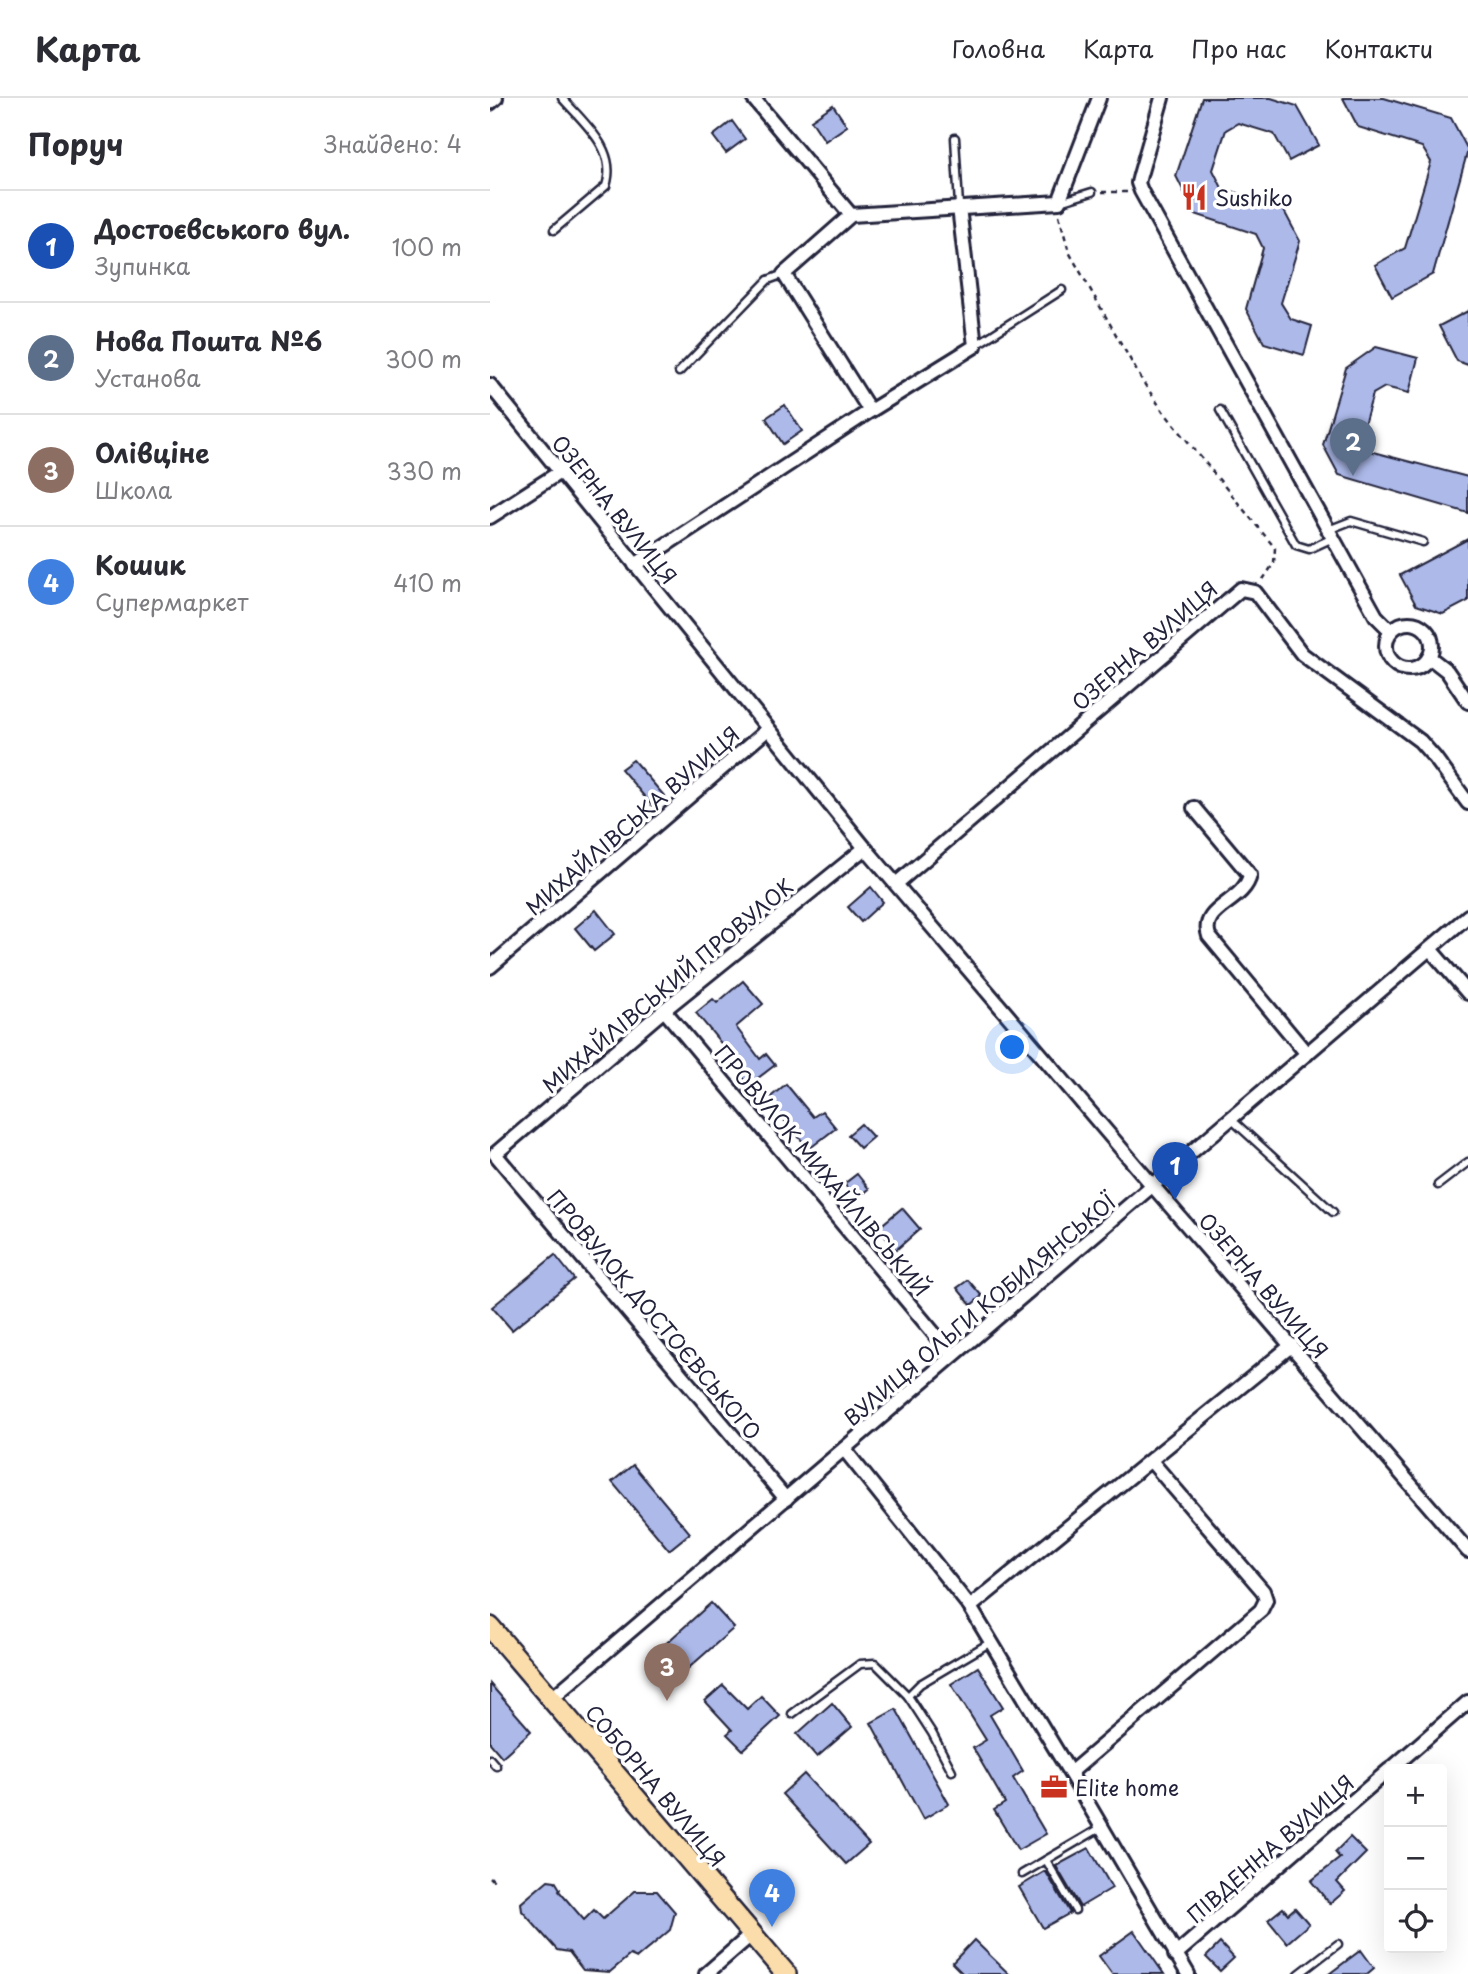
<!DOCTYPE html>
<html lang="uk">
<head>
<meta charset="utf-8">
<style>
  :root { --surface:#fff; --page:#f2f2f3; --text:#2b2b33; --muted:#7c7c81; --line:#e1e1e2; --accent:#1a73e8 }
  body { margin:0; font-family:"Playpen Sans",sans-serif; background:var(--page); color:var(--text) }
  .controls { position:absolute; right:21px; bottom:21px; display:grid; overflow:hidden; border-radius:7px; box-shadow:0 7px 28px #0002 }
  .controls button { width:63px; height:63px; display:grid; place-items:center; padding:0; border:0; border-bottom:2px solid var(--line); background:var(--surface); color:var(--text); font:35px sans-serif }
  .you { position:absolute; left:523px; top:950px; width:24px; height:24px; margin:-18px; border:5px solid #fff; border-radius:50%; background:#1a73e8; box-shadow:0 0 0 10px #1a73e833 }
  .badge { display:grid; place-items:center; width:46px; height:46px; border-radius:50%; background:var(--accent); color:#fff; font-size:23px; font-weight:700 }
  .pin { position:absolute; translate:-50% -58px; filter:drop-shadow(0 2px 4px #0008) }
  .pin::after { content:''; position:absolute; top:37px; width:24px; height:21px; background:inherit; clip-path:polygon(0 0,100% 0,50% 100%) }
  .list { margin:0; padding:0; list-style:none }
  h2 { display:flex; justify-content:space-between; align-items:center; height:91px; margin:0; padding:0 28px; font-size:30px }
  h2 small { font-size:23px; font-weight:400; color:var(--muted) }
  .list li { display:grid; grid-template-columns:46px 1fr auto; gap:21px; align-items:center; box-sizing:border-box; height:112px; padding:0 28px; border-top:2px solid var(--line) }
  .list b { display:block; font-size:26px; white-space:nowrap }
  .list p { margin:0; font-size:23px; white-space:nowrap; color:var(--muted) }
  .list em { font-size:23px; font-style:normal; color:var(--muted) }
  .icon { flex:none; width:38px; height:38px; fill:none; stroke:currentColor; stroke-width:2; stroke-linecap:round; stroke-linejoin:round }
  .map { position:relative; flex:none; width:978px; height:1876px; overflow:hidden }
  header { display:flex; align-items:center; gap:42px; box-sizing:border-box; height:98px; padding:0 35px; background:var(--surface); border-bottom:2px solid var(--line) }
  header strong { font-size:33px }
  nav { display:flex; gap:38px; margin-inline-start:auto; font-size:24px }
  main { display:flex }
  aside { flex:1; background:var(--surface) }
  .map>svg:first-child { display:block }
</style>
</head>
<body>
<header>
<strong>Карта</strong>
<nav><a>Головна</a><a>Карта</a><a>Про нас</a><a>Контакти</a></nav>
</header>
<main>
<aside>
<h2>Поруч<small>Знайдено: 4</small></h2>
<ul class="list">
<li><span class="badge" style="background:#1a4fb4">1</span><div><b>Достоєвського вул.</b><p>Зупинка</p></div><em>100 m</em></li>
<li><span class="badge" style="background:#5c6f8a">2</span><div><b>Нова Пошта №6</b><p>Установа</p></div><em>300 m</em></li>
<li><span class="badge" style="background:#8d6e63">3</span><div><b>Олівціне</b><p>Школа</p></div><em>330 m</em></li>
<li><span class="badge" style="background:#3f7fe0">4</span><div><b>Кошик</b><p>Супермаркет</p></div><em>410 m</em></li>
</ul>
</aside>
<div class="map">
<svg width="978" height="1876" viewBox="0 0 978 1876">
  <rect width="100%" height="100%" fill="#fff"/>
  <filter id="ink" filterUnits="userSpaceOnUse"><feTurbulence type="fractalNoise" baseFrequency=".0143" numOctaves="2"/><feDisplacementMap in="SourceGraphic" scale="14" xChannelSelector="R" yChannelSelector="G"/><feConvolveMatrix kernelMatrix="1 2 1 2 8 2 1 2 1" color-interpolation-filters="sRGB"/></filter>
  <g filter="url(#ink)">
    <g fill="#acb9e9" stroke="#22223b" stroke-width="2">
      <polygon points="712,0 781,0 807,8 829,47 799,63 784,36 748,25 736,32 723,72 732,90 792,109 810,143 791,205 801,221 822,228 814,257 774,245 756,211 773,150 766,136 705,116 686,78"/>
      <polygon points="853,0 894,0 961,20 978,52 943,176 902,199 885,167 915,150 941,64 932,49 868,29"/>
      <polygon points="343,7 357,28 335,43 321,22"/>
      <polygon points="242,23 255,41 236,55 223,38"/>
      <polygon points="978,213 978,267 967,263 949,228"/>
      <polygon points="886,249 928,260 919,295 895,289 883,296 870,340 879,353 978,379 978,415 849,377 833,347 856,270"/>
      <polygon points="295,307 312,333 293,346 276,320"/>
      <polygon points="978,441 978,503 953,516 926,507 910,477"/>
      <polygon points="143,662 176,700 164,710 131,671"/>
      <polygon points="381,789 393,804 371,824 358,809"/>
      <polygon points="106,812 125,836 104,853 85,830"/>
      <polygon points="253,883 273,906 246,929 270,961 276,956 285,967 259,987 250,976 254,973 206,915 223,901 227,905"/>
      <polygon points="296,986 323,1019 332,1013 346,1030 319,1051 277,1002"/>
      <polygon points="371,1026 383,1039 370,1050 358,1037"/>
      <polygon points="367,1076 379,1091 367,1101 354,1086"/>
      <polygon points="412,1110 430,1131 406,1152 388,1130"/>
      <polygon points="65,1157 84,1181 22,1232 2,1209"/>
      <polygon points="478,1182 492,1198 481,1207 467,1190"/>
      <polygon points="143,1367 200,1435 179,1452 122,1384"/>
      <polygon points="221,1505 244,1530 185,1582 163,1557"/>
      <polygon points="488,1569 513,1609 500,1617 533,1673 523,1680 556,1736 528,1752 504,1712 515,1705 483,1650 496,1642 461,1586"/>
      <polygon points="0,1586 41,1633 12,1659 0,1645"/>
      <polygon points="233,1587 257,1611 271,1598 290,1618 253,1652 237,1636 242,1632 215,1603"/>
      <polygon points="342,1605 362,1629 327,1659 307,1636"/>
      <polygon points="406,1611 459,1706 433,1721 381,1625"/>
      <polygon points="314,1676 379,1746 356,1766 292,1696"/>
      <polygon points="860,1739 876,1755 847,1784 855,1793 840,1806 821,1783 850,1760 845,1754"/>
      <polygon points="599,1750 622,1790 590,1809 566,1768"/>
      <polygon points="554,1774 556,1774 580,1815 553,1830 529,1789"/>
      <polygon points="58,1782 65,1783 70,1791 69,1793 94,1822 104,1812 113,1821 145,1793 167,1793 185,1814 180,1832 147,1860 140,1857 120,1874 93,1872 79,1854 67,1852 32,1813 31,1805"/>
      <polygon points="793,1810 798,1816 805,1810 819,1826 797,1845 778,1822"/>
      <polygon points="644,1833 674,1876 622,1876 609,1858"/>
      <polygon points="484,1842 519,1876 473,1876 462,1865"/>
      <polygon points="730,1845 744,1860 730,1873 716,1859"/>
      <polygon points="871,1852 884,1870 877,1876 839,1876"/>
    </g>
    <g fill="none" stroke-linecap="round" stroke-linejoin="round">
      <defs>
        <g id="service">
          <polyline points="465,40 469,108"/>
          <polyline points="570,104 602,94"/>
          <path d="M64 132 116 88C128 52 94 25 72 0"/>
          <polyline points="486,247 572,192"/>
          <polyline points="189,274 278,182 294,176"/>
          <polyline points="730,312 806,447 819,451 843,440"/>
          <polyline points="838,432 861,423 933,444"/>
          <polyline points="741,1021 843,1114"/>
          <polyline points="948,1087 978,1064"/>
          <polyline points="302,1616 370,1566 385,1565 418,1598"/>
          <polyline points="0,1661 6,1668"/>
          <polyline points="462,1673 442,1635 418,1598 430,1586 501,1544"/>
          <polyline points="556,1762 585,1812"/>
          <polyline points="532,1776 612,1729"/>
          <polyline points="809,1876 848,1846"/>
        </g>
        <g id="minor">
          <polyline points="263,0 361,117"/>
          <polyline points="672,0 650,77 648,85 651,93 886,518 901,533"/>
          <polyline points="0,5 6,0"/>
          <polyline points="0,287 375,750 663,1088 978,1453"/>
          <polyline points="380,313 294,176 361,117 569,104 609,0"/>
          <polyline points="0,419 70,374"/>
          <polyline points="145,467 380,313 485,248 469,109"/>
          <circle cx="919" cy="548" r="23"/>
          <polyline points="939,559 957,573 978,604"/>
          <path d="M704 710 760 777C754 805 709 809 719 838L817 956"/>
          <polyline points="406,786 751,491 765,494 812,556 930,643 945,660 978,705"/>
          <polyline points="940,851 978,895"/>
          <polyline points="0,869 277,632"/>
          <polyline points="174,912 462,1257"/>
          <polyline points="354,1351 480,1509 580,1675 698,1876"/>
          <polyline points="296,1401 5,1056 174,912 375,750"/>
          <polyline points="480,1509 802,1247"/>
          <polyline points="62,1600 978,818"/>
          <polyline points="901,1671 978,1604"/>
          <polyline points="580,1675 771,1512 776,1502 773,1493 661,1363"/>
          <polyline points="685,1857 899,1672"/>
          <polyline points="216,1876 262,1836"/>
        </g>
        <polyline id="primary" points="0,1529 296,1876"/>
      </defs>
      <use href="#service" stroke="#22223b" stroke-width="11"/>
      <use href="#minor" stroke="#22223b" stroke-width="18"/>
      <use href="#primary" stroke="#22223b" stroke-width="24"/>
      <g stroke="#22223b" stroke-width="2.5" stroke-dasharray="5 5" stroke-linecap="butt">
        <polyline points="612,94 637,94"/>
        <polyline points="569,117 579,154 653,284 673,313 785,450 784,465 772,483"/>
        <polyline points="0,1779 4,1783"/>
      </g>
      <use href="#service" stroke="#fff" stroke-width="6"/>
      <use href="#minor" stroke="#fff" stroke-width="12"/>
      <use href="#primary" stroke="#fbddab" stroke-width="19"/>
    </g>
  </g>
  <defs>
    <symbol id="restaurant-bare" viewBox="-9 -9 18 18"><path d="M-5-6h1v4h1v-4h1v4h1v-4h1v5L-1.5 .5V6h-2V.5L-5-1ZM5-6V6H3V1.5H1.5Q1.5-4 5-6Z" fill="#c8321e" stroke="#fff" stroke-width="2.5" paint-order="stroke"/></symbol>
    <symbol id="office-bare" viewBox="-9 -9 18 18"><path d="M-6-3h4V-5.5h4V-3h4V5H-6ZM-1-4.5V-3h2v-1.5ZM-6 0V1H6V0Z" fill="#c8321e" stroke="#fff" stroke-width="2.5" paint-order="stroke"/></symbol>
  </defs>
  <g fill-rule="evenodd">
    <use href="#restaurant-bare" x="685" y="80" width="38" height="38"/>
    <use href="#office-bare" x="545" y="1670" width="38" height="38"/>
  </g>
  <g text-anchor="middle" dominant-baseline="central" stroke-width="7" stroke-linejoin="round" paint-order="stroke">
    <g font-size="21" fill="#22223b" stroke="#fff" text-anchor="start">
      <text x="725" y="99">Sushiko</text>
      <text x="585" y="1689">Elite home</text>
    </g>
    <g font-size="21" fill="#22223b" stroke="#fff">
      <text transform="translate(125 411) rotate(51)">ОЗЕРНА ВУЛИЦЯ</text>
      <text transform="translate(654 547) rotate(-41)">ОЗЕРНА ВУЛИЦЯ</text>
      <text transform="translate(142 722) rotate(-41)">МИХАЙЛІВСЬКА ВУЛИЦЯ</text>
      <text transform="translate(177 887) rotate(-40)">МИХАЙЛІВСЬКИЙ ПРОВУЛОК</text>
      <text transform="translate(333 1072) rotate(50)">ПРОВУЛОК МИХАЙЛІВСЬКИЙ</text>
      <text transform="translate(774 1187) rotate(49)">ОЗЕРНА ВУЛИЦЯ</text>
      <text transform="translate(489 1211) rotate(-40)">ВУЛИЦЯ ОЛЬГИ КОБИЛЯНСЬКОЇ</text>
      <text transform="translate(165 1216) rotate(50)">ПРОВУЛОК ДОСТОЄВСЬКОГО</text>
      <text transform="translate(166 1687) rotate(50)">СОБОРНА ВУЛИЦЯ</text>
      <text transform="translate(780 1750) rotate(-41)">ПІВДЕННА ВУЛИЦЯ</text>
    </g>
  </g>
</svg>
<div class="controls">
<button>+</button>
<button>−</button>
<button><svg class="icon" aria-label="locate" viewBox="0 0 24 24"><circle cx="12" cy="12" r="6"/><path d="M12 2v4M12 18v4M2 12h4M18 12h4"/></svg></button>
</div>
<div class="you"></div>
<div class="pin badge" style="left:685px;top:1102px;background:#1a4fb4">1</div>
<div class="pin badge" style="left:863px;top:378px;background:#5c6f8a">2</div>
<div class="pin badge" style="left:177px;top:1603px;background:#8d6e63">3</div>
<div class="pin badge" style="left:282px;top:1829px;background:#3f7fe0">4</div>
</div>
</main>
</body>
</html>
